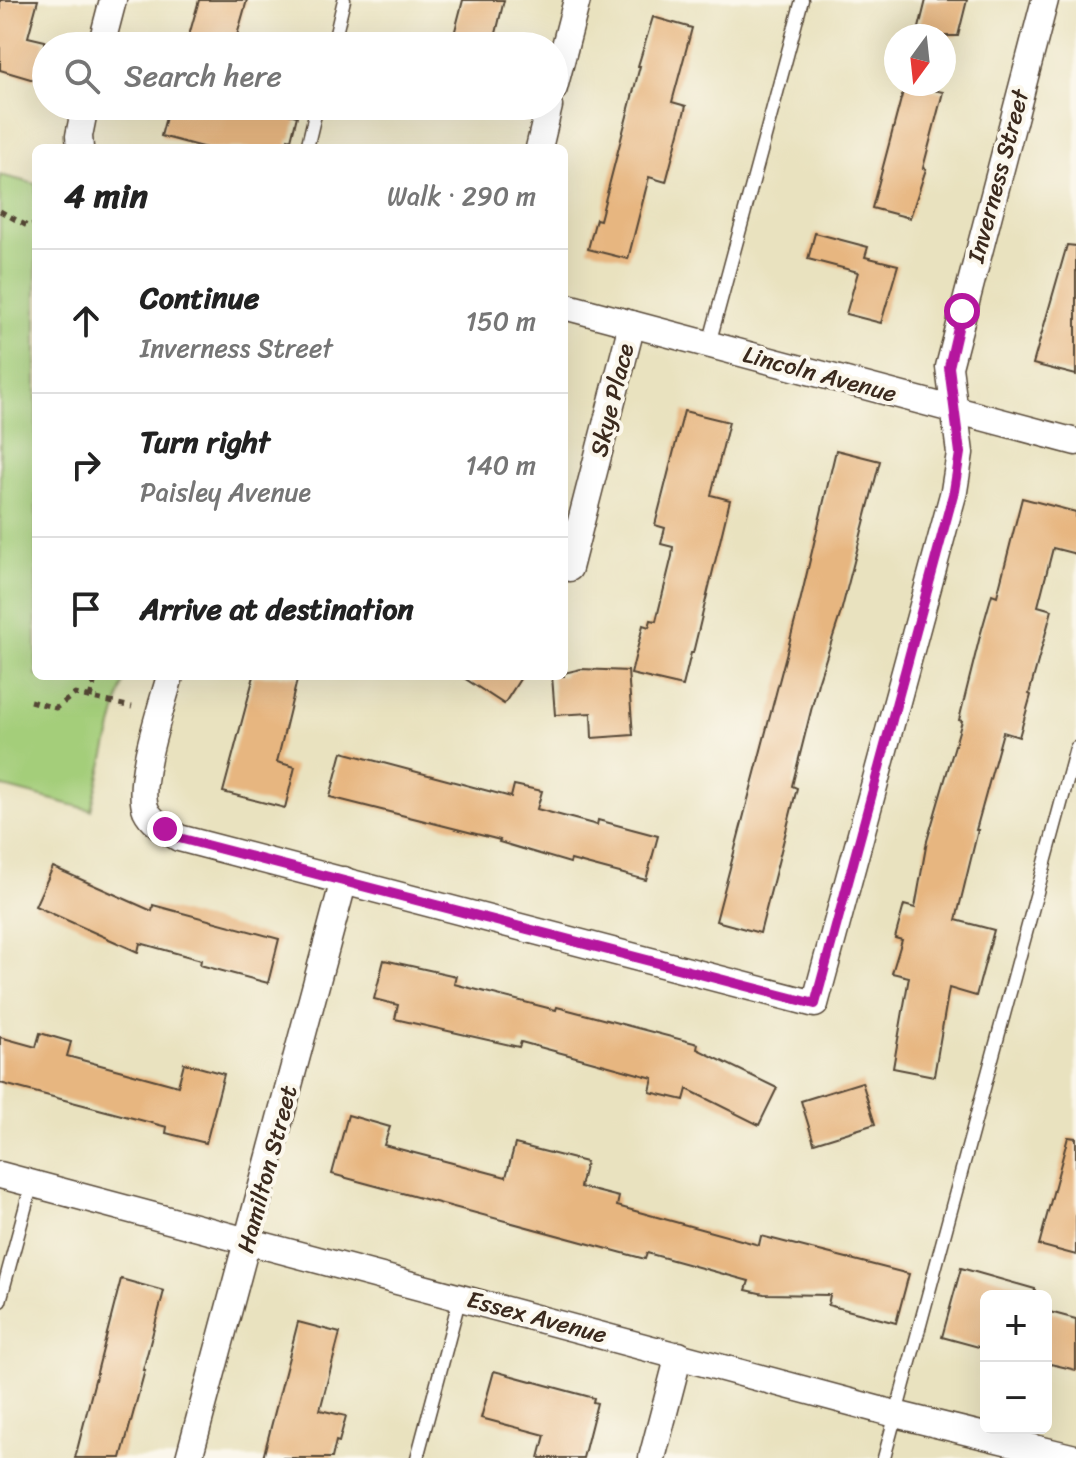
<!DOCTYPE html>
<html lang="en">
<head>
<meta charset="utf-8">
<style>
  :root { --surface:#fff; --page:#f2f2f2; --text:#222; --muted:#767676; --line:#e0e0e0 }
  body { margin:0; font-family:Sriracha,sans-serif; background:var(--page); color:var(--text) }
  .controls { position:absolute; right:24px; bottom:24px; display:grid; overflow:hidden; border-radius:12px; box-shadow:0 8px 32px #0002 }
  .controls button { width:72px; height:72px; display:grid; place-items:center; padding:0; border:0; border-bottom:2px solid var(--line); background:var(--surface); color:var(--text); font:40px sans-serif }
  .compass { position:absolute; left:884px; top:24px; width:72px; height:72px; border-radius:50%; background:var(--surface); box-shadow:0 8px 32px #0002; rotate:195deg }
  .stop { position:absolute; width:24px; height:24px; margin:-18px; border:6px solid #b5179e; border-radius:50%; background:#fff }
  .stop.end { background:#b5179e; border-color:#fff; box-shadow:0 2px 8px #0008 }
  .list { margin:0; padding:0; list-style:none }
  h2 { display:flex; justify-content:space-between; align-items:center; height:104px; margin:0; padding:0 32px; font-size:34px }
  h2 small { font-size:26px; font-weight:400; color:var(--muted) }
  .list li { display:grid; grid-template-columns:52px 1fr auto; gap:24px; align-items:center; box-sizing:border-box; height:144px; padding:0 32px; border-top:2px solid var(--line) }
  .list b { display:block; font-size:30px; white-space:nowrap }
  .list p { margin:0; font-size:26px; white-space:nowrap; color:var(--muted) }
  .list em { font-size:26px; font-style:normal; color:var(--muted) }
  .icon { flex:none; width:44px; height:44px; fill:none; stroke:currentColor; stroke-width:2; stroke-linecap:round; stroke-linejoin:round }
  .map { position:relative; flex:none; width:1076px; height:1458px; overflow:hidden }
  .search { position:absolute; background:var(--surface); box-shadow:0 8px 32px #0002; left:32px; top:32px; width:536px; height:88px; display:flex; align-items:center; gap:20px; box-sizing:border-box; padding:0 28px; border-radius:44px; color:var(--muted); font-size:30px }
  .panel { position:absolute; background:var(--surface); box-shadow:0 8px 32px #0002; left:32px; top:144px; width:536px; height:536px; border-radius:12px }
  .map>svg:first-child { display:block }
</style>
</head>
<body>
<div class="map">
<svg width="1076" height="1458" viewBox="0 0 1076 1458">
  <rect width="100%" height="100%" fill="#fbf7ec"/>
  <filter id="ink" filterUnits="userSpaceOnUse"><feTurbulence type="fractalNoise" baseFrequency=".0125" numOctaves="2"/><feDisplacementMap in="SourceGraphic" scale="16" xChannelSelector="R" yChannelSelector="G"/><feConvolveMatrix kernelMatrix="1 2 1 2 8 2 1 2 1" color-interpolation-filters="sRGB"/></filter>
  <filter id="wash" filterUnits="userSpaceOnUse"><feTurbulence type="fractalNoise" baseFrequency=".006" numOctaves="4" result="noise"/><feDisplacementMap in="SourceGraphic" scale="32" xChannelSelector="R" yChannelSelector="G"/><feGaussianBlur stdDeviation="1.8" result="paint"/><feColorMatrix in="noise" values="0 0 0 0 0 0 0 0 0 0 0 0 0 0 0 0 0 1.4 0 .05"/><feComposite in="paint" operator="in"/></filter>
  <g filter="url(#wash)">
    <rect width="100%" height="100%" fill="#e9e2bf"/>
    <polygon fill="#a4ce7a" stroke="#707c4c" stroke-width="2" points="0,175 36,184 36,676 125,676 91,810 0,786"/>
    <g id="blocks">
      <g fill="#e7b680">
        <polygon points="0,0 38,0 28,37 45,41 34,80 0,70"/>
        <polygon points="199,0 247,0 234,46 213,46 188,39"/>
        <polygon points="463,0 504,0 493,46 451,46"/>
        <polygon points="926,0 967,0 958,36 917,36"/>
        <polygon points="653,17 692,28 672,102 686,106 666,182 649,177 628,259 588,249 596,219 600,220 640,66 638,66"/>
        <polygon points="905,84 943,92 923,168 926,169 910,218 872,208"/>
        <polygon points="169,106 253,106 297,116 291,140 288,139 286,148 206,148 161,136"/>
        <polygon points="815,233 868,247 865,257 898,265 881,323 846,314 858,272 808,259"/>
        <polygon points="1067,245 1076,246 1076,375 1033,364"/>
        <polygon points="684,411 729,422 711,495 730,500 693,653 691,653 683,686 631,674 643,625 649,627 651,620 656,621 672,556 673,547 661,544 665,528 655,525"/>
        <polygon points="836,450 880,461 841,612 818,683 792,786 797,788 760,933 716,921 800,602"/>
        <polygon points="1022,498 1076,512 1076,554 1053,548 1038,606 1052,610 1029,694 1031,695 1019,737 1003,732 976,830 978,830 956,920 994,930 976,996 949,988 934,1076 893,1068 909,977 892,973 902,940 895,938 904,905 915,908 927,841 962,721 959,720 980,636 992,594 997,596"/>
        <polygon points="581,669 628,671 633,735 592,738 591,713 555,715 552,676 564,676 564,673"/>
        <polygon points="254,676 298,676 277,762 295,767 285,808 223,792"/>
        <polygon points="461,676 522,676 504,704"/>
        <polygon points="342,752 511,797 514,785 542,791 537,809 597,825 598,820 658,836 646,880 571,860 570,863 499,842 500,840 330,797"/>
        <polygon points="53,867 152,911 153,905 279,939 268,983 200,965 201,960 140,943 138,952 35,906"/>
        <polygon points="384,960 456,976 454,984 556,1010 557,1007 698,1044 697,1049 777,1088 759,1125 687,1089 684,1100 650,1092 653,1078 521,1042 519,1047 395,1019 398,1005 374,999"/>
        <polygon points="40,1033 71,1042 67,1056 178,1086 184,1063 224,1074 206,1143 166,1133 167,1127 0,1083 0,1037 36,1047"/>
        <polygon points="862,1082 875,1124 814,1143 801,1101"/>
        <polygon points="348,1115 390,1127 384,1145 506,1177 515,1144 586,1162 580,1187 619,1197 617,1206 759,1245 761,1236 909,1274 896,1323 828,1305 830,1295 764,1294 746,1290 749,1281 647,1253 645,1259 332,1174"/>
        <polygon points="1068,1137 1076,1138 1076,1255 1039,1245"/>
        <polygon points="961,1268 1035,1289 1034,1296 986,1296 986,1349 942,1337"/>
        <polygon points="121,1279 164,1291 143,1370 145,1370 121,1458 75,1458"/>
        <polygon points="1046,1311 1076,1319 1076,1370 1046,1363"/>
        <polygon points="298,1322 340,1333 320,1410 346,1416 339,1442 336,1441 332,1458 263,1458"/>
        <polygon points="494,1371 594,1398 593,1402 597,1403 583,1458 539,1458 545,1435 481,1418"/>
      </g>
    </g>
  </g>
  <g filter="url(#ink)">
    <use href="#blocks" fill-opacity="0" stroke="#554636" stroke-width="2"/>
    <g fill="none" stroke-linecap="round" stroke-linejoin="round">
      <defs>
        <g id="service">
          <polyline points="333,46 344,0"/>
          <polyline points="307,148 317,106"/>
          <polyline points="709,344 802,0"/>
          <polyline points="0,1301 32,1183"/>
          <polyline points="417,1458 460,1297"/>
          <polyline points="884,1458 1076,748"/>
        </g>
        <g id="minor">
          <polyline points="101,46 113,0"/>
          <polyline points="554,88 577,0"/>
          <polyline points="80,148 79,136 85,106"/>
          <polyline points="539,148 549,106"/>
          <polyline points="564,306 1076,442"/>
          <polyline points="569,568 632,324"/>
          <path d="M170 676C162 706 135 784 146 810 152 823 168 831 179 838L815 1004 954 491 960 453 949 367 1045 0"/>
          <polyline points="0,1175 895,1414 1075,1458"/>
          <polyline points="189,1458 344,880"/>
          <polyline points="652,1458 679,1355"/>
        </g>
      </defs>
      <use href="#service" stroke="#554636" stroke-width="15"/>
      <use href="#minor" stroke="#554636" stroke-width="29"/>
      <g stroke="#554636" stroke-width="5" stroke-dasharray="6 6" stroke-linecap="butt">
        <polyline points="0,211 29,227 36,224"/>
        <polyline points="90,698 96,676"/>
        <polyline points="30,701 56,708 75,694 132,707"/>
      </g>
      <use href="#service" stroke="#fff" stroke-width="12"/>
      <use href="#minor" stroke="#fff" stroke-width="26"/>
    </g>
  </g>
  <g fill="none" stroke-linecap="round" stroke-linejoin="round" filter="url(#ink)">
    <polyline stroke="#b5179e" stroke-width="10" points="165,829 179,838 815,1004 954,491 960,453 949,367 962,311"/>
  </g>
  <g text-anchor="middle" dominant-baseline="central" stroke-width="8" stroke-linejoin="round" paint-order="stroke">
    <g font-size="24" fill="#3b2a1e" stroke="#fbf7ec">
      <text transform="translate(998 176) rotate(-75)">Inverness Street</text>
      <text transform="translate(820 374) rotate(15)">Lincoln Avenue</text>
      <text transform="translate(612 400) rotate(-76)">Skye Place</text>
      <text transform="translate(267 1169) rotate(-75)">Hamilton Street</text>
      <text transform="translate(537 1317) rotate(15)">Essex Avenue</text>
    </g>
  </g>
</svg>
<div class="controls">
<button>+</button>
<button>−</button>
</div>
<svg class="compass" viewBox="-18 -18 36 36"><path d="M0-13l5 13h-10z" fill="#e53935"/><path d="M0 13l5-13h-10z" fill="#767676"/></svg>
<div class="stop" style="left:962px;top:311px"></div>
<div class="stop end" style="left:165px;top:829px"></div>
<div class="search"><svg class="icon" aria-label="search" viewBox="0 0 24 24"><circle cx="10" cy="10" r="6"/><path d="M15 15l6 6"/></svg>Search here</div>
<section class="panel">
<h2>4 min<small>Walk · 290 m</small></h2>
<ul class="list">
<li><svg class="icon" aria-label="ahead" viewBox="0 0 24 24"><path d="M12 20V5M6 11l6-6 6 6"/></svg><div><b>Continue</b><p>Inverness Street</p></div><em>150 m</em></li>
<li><svg class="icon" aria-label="right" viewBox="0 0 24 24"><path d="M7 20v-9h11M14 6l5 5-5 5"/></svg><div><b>Turn right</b><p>Paisley Avenue</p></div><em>140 m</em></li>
<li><svg class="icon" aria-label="arrive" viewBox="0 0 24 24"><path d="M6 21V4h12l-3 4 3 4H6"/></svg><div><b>Arrive at destination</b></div></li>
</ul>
</section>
</div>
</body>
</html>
